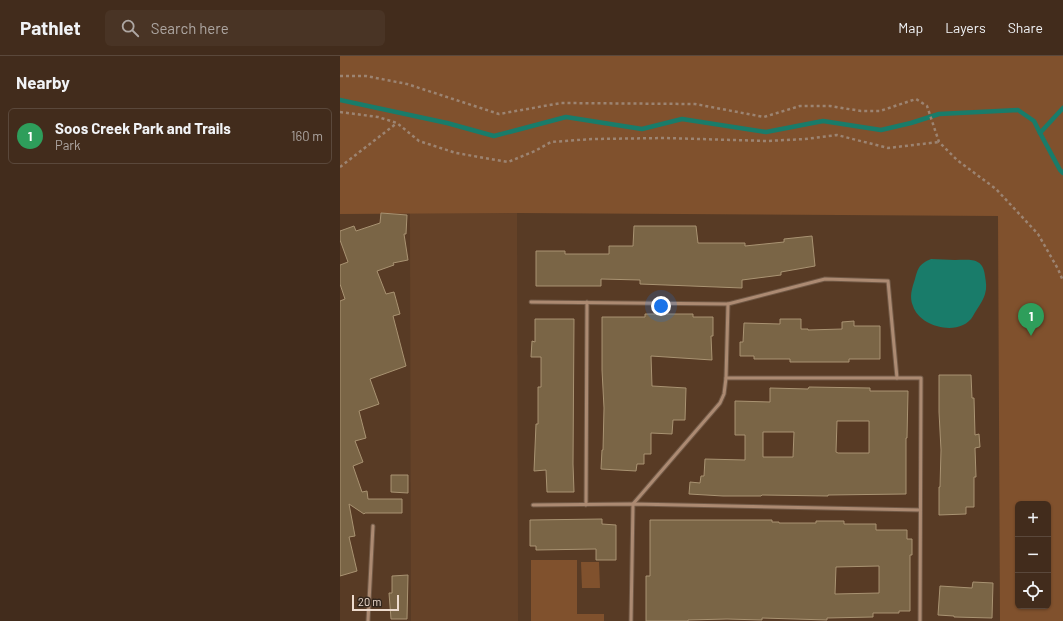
<!DOCTYPE html>
<html lang="en">
<head>
<meta charset="utf-8">
<style>
  :root { --surface:#422c1c; --page:#493425; --text:#f1f3f6; --muted:#aea7a3; --line:#5a483b; --accent:#d6ab8b }
  body { margin:0; font-family:Barlow,sans-serif; background:var(--page); color:var(--text) }
  .controls { position:absolute; right:12px; bottom:12px; display:grid; overflow:hidden; border-radius:6px; box-shadow:0 1px 3px #0004 }
  .controls button { width:36px; height:36px; display:grid; place-items:center; padding:0; border:0; border-bottom:1px solid var(--line); background:var(--surface); color:var(--text); font:20px sans-serif }
  .scale { position:absolute; left:12px; bottom:10px; width:47px; box-sizing:border-box; padding-left:4px; border:2px solid #eddbce; border-top:0; font-size:11px; line-height:14px; white-space:nowrap; color:#eddbce; -webkit-text-stroke:3px #33261c; paint-order:stroke }
  .you { position:absolute; left:321px; top:250px; width:14px; height:14px; margin:-10px; border:3px solid #fff; border-radius:50%; background:#1a73e8; box-shadow:0 0 0 6px #1a73e833 }
  .badge { display:grid; place-items:center; width:26px; height:26px; border-radius:50%; background:var(--accent); color:#fff; font-size:13px; font-weight:700 }
  .pin { position:absolute; translate:-50% -33px; filter:drop-shadow(0 1px 2px #0008) }
  .pin::after { content:''; position:absolute; top:21px; width:14px; height:12px; background:inherit; clip-path:polygon(0 0,100% 0,50% 100%) }
  .list { margin:0; padding:0; list-style:none }
  h2 { display:flex; justify-content:space-between; align-items:center; height:52px; margin:0; padding:0 16px; font-size:17px }
  h2 small { font-size:13px; font-weight:400; color:var(--muted) }
  .list li { display:grid; grid-template-columns:26px 1fr auto; gap:12px; align-items:center; box-sizing:border-box; height:56px; margin:0 8px 8px; padding:0 8px; border:1px solid var(--line); border-radius:6px }
  .list b { display:block; font-size:15px; white-space:nowrap }
  .list p { margin:0; font-size:13px; white-space:nowrap; color:var(--muted) }
  .list em { font-size:13px; font-style:normal; color:var(--muted) }
  .icon { flex:none; width:22px; height:22px; fill:none; stroke:currentColor; stroke-width:2; stroke-linecap:round; stroke-linejoin:round }
  .map { position:relative; flex:none; width:723px; height:565px; overflow:hidden }
  header { display:flex; align-items:center; gap:24px; box-sizing:border-box; height:56px; padding:0 20px; background:var(--surface); border-bottom:1px solid var(--line) }
  header strong { font-size:19px }
  nav { display:flex; gap:22px; margin-inline-start:auto; font-size:14px }
  .search { width:280px; height:36px; background:var(--page); display:flex; align-items:center; gap:10px; box-sizing:border-box; padding:0 14px; border-radius:6px; color:var(--muted); font-size:15px }
  main { display:flex }
  aside { flex:1; background:var(--surface) }
  .map>svg:first-child { display:block }
</style>
</head>
<body>
<header>
<strong>Pathlet</strong>
<div class="search"><svg class="icon" aria-label="search" viewBox="0 0 24 24"><circle cx="10" cy="10" r="6"/><path d="M15 15l6 6"/></svg>Search here</div>
<nav><a>Map</a><a>Layers</a><a>Share</a></nav>
</header>
<main>
<aside>
<h2>Nearby<small></small></h2>
<ul class="list">
<li><span class="badge" style="background:#2e9e5b">1</span><div><b>Soos Creek Park and Trails</b><p>Park</p></div><em>160 m</em></li>
</ul>
</aside>
<div class="map">
<svg width="723" height="565" viewBox="0 0 723 565">
  <rect width="100%" height="100%" fill="#583b25"/>
  <polygon fill="#654228" points="70,157 177,157 178,565 71,565"/>
  <g fill="#80512d" fill-rule="evenodd">
    <path d="M0 0H723V565H660L658 160 177 157 0 158ZM678 448H708V550H678Z"/>
    <polygon points="191,504 237,504 237,558 264,558 264,565 191,565"/>
    <polygon points="241,506 259,506 260,532 242,532"/>
  </g>
  <path fill="#197c6a" d="M591 203C599 203 607 204 615 204 630 204 643 201 645 220 646 226 647 232 645 238 643 245 637 253 633 260 621 281 580 272 573 250 569 241 572 232 575 223 578 212 579 208 591 203Z"/>
  <g fill="none" stroke-linecap="round" stroke-linejoin="round">
    <g stroke="#197c6a" stroke-width="4.5">
      <polyline points="0,44 107,67 154,80 226,61 302,73 342,63 426,76 483,65 541,74 571,67 599,58 678,54 694,65 700,77"/>
      <polyline points="723,52 700,77 720,114 723,117"/>
    </g>
  </g>
  <g fill="#7a6546" stroke="#a99372" fill-rule="evenodd">
    <polygon points="41,157 67,159 66,178 64,178 68,204 53,207 54,209 37,215 46,238 54,236 60,258 53,260 66,310 30,323 39,348 19,355 26,382 15,385 23,406 13,410 22,436 27,435 28,443 62,443 62,457 25,457 24,458 9,448 15,480 9,481 17,515 0,520 0,245 5,243 0,228 0,209 8,206 0,184 0,175 14,170 16,175 40,167"/>
    <polygon points="294,170 356,170 358,187 405,187 405,190 444,186 444,183 472,180 475,210 441,216 441,219 402,224 402,232 300,228 300,224 261,223 261,230 196,230 196,195 225,195 225,198 269,198 269,190 293,190"/>
    <polygon points="305,258 353,258 353,261 373,261 373,280 371,280 372,304 311,300 312,330 346,332 345,364 333,364 332,378 311,377 311,398 304,398 304,408 297,408 296,415 261,413 262,394 263,394 264,352 262,314 262,261 305,261"/>
    <polygon points="195,263 234,263 233,408 234,436 207,436 206,414 194,415 196,368 198,368 198,331 201,331 201,301 191,301 192,285 195,286"/>
    <polygon points="440,263 461,263 461,273 468,273 468,274 502,273 502,266 514,265 514,270 540,270 540,303 509,303 509,306 450,306 450,303 414,303 414,300 400,300 400,286 403,286 404,267 440,268"/>
    <polygon points="599,319 631,319 632,342 634,342 635,379 639,378 640,391 635,392 636,421 634,421 634,451 626,451 626,458 599,459 599,431 600,431 601,394 599,356"/>
    <path d="M469 331 530 332V335H568L567 382H566V438L488 439V440L422 439 421 440H383L349 438 350 426 360 427 361 420H364L365 403 405 404V379H395V345L430 346V332L468 333ZM497 365H529V397H498L496 396ZM423 376H454L453 401H423Z"/>
    <polygon points="51,419 68,419 68,437 51,436"/>
    <polygon points="262,463 262,468 276,469 276,504 256,504 256,493 196,494 196,490 190,490 190,464"/>
    <path d="M310 464H432V466H439V467H476V465H504V468H536V474H567V483H572V499H570V555H559V557H533V561L487 562V564L422 562V564L387 563 348 564V565H306V520H310ZM539 510V537L495 538 496 511Z"/>
    <polygon points="68,519 67,563 51,563 49,537 52,537 52,520"/>
    <polygon points="633,526 653,527 652,562 614,561 614,560 598,559 600,530 632,532"/>
  </g>
  <g fill="none" stroke-linecap="round" stroke-linejoin="round">
    <defs>
      <g id="service">
        <polyline points="191,246 388,248 485,223 548,225 557,322"/>
        <polyline points="386,322 581,322 580,565"/>
        <polyline points="193,449 293,448 580,454"/>
        <polyline points="246,449 247,246"/>
        <polyline points="28,565 33,470"/>
        <polyline points="291,565 293,448 380,347 384,338 386,322 388,248"/>
      </g>
    </defs>
    <use href="#service" stroke="#715946" stroke-width="5"/>
    <g stroke="#9c8472" stroke-width="2.5" stroke-dasharray="3 3" stroke-linecap="butt">
      <polyline points="0,20 26,20 67,28 159,58 221,47 355,48 424,61 460,50 490,50 521,55 540,55 576,43 587,50 599,86 617,104 656,133 698,178 718,213 723,225"/>
      <polyline points="0,56 38,61 57,67 79,85 116,97 168,106 195,95 211,86 252,83 325,82 427,85 465,83 497,79 548,92 599,86"/>
      <polyline points="0,111 57,67"/>
    </g>
    <use href="#service" stroke="#ac8a72" stroke-width="3"/>
  </g>
</svg>
<div class="controls">
<button>+</button>
<button>−</button>
<button><svg class="icon" aria-label="locate" viewBox="0 0 24 24"><circle cx="12" cy="12" r="6"/><path d="M12 2v4M12 18v4M2 12h4M18 12h4"/></svg></button>
</div>
<div class="scale">20 m</div>
<div class="you"></div>
<div class="pin badge" style="left:691px;top:280px;background:#2e9e5b">1</div>
</div>
</main>
</body>
</html>
